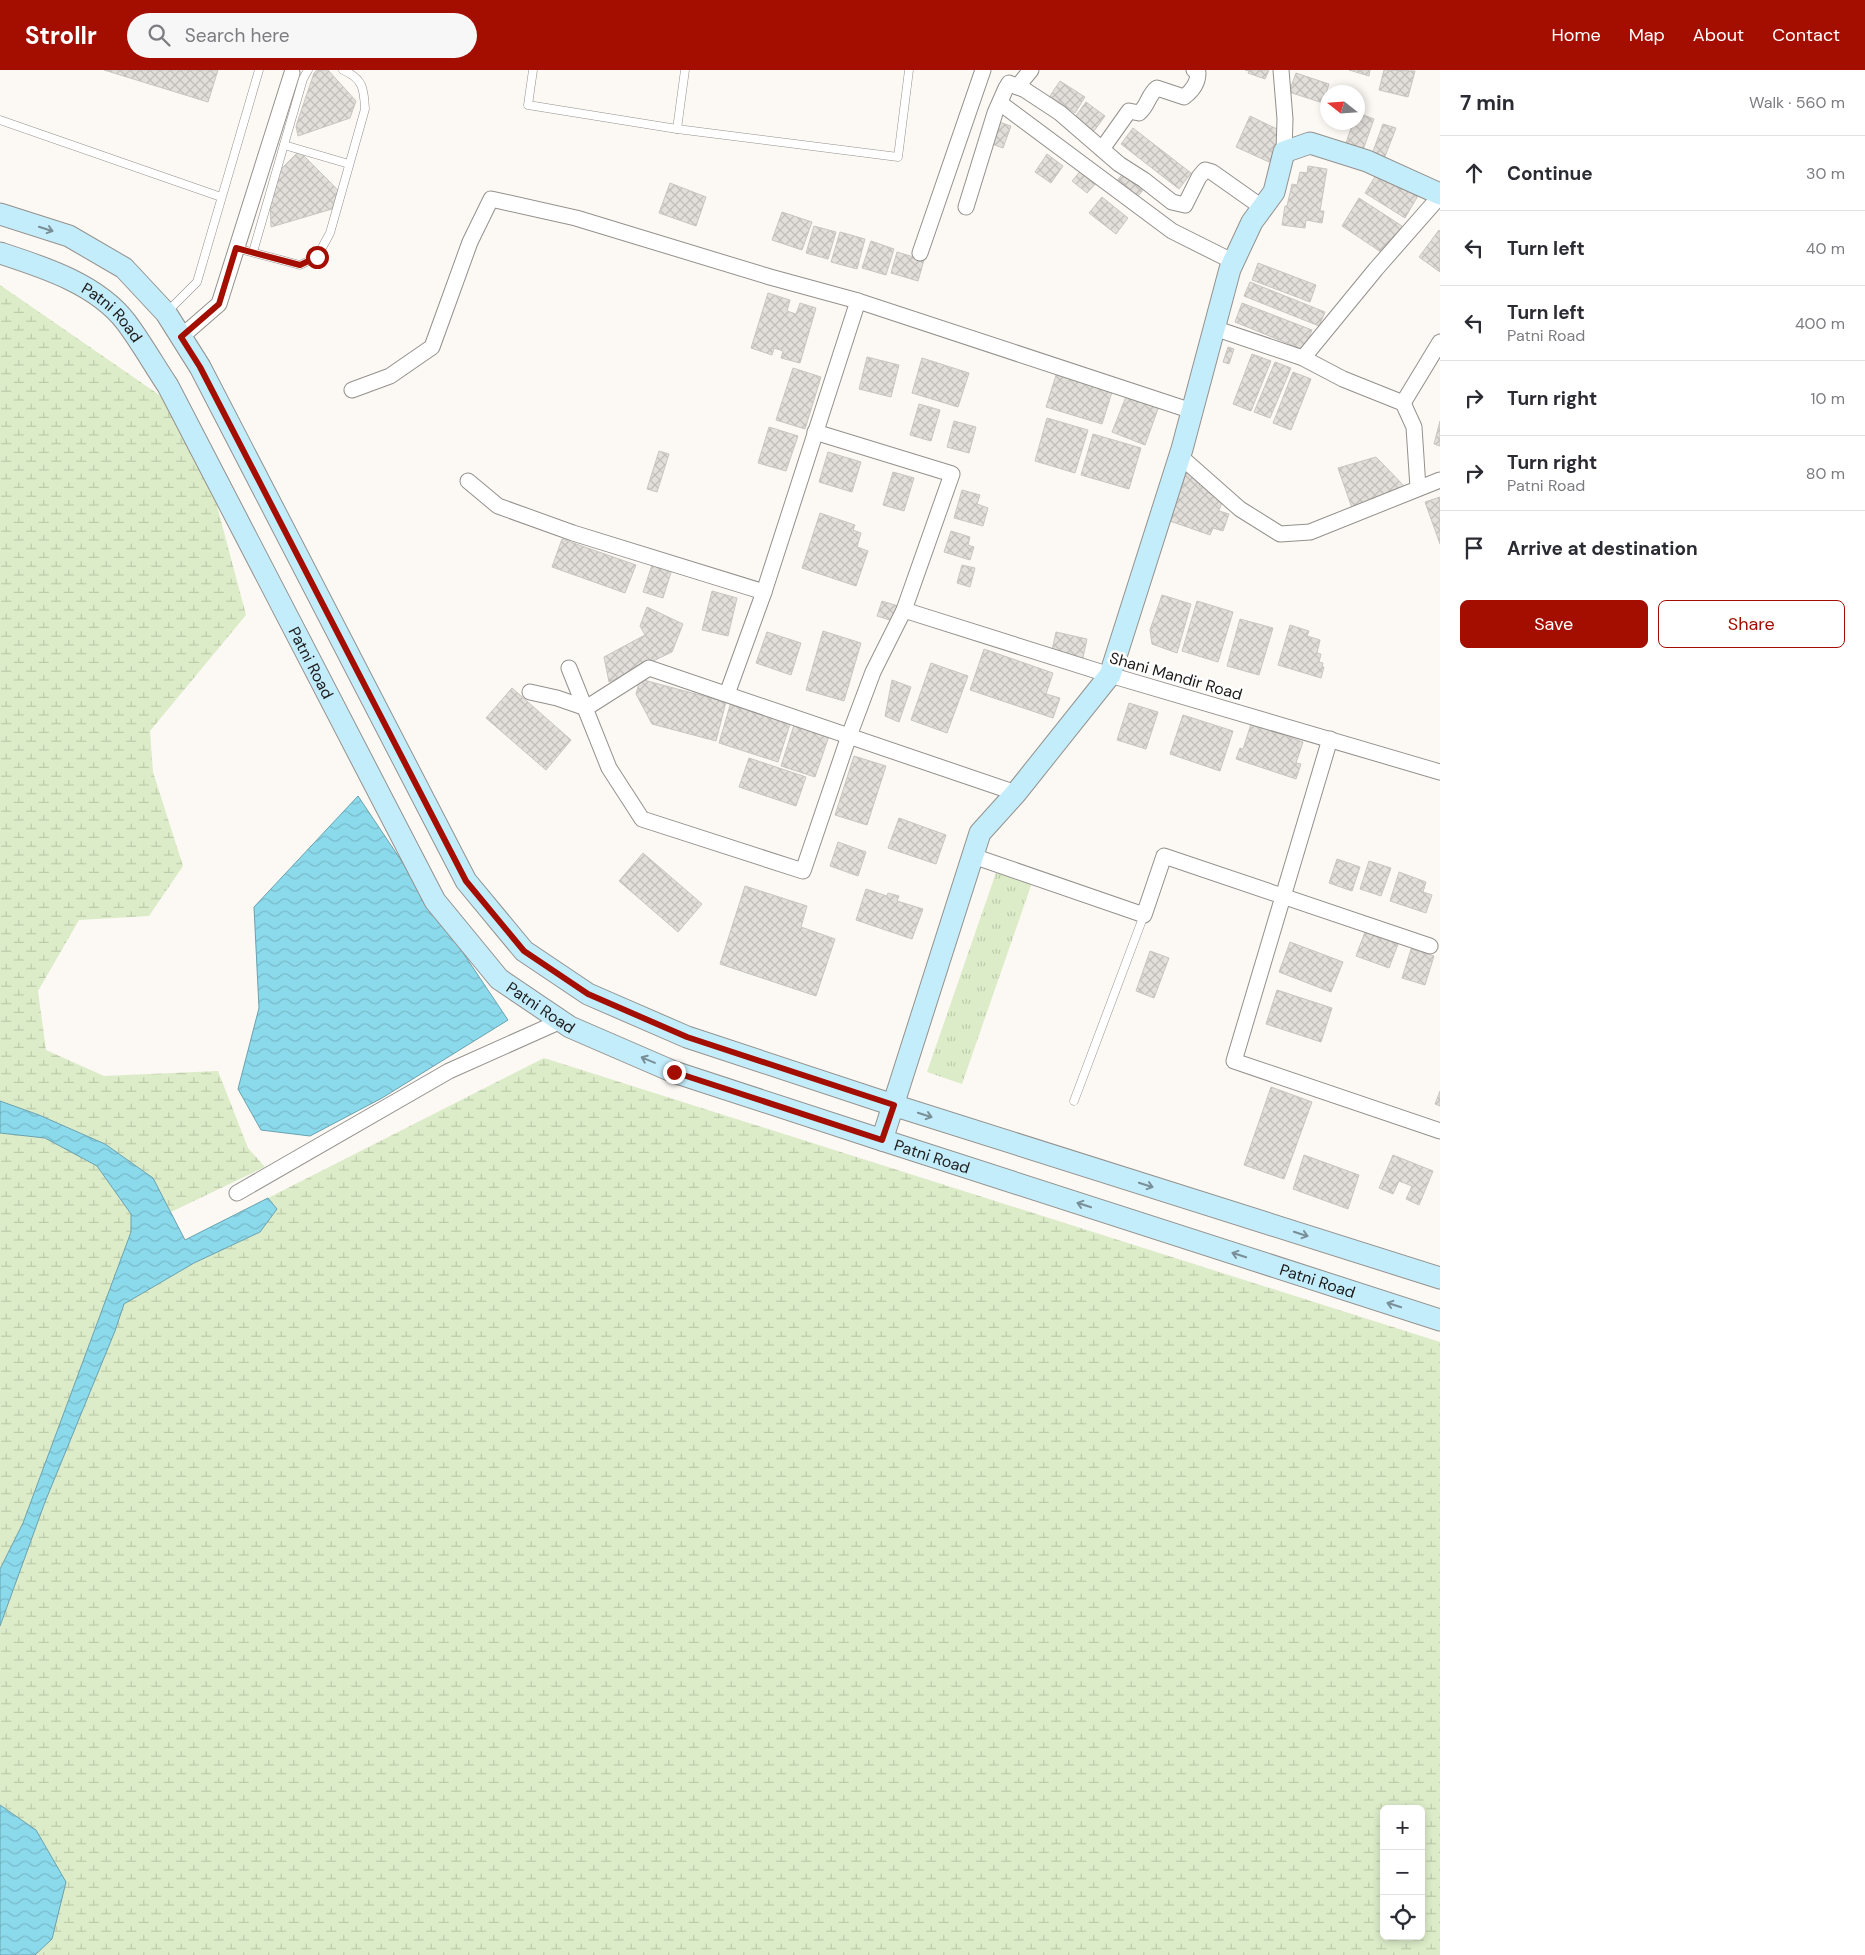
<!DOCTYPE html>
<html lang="en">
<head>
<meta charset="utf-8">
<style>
  :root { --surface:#fff; --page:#f7f7f7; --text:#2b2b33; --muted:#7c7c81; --line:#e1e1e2; --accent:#a30e00 }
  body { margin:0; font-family:"DM Sans",sans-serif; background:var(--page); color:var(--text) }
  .controls { position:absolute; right:15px; bottom:15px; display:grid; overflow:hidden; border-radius:8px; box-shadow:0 2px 8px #0003 }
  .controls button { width:45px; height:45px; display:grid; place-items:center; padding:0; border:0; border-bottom:1px solid var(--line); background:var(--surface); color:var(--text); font:25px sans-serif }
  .compass { position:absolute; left:1320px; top:15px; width:45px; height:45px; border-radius:50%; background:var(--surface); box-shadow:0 2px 8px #0003; rotate:287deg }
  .stop { position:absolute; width:15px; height:15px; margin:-11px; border:4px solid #a30e00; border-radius:50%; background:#fff }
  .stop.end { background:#a30e00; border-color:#fff; box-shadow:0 1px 5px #0008 }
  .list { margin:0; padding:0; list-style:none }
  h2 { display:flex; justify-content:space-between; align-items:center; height:65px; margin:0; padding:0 20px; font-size:21px }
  h2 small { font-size:16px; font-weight:400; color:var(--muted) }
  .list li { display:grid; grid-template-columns:32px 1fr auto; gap:15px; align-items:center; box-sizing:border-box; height:75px; padding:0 20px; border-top:1px solid var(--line) }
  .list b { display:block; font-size:19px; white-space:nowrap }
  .list p { margin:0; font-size:16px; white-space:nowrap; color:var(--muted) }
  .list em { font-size:16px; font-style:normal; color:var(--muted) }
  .actions { display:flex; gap:10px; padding:15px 20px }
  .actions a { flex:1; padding:11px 0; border:1px solid var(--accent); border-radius:8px; text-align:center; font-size:18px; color:var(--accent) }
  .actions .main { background:var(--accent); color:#fff }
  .icon { flex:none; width:28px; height:28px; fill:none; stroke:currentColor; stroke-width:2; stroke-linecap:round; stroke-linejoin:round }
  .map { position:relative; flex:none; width:1440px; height:1885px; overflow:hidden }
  header { display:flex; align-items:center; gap:30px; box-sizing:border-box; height:70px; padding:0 25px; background:var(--accent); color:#fff }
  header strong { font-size:24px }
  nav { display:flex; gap:28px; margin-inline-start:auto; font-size:18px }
  .search { width:350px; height:45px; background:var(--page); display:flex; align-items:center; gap:12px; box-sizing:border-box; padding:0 18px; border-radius:28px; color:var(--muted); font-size:19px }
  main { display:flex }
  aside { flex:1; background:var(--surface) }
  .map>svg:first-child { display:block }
</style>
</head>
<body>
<header>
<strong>Strollr</strong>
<div class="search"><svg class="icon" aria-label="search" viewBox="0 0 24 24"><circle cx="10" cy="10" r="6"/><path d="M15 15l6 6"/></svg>Search here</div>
<nav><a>Home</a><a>Map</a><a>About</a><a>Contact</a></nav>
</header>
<main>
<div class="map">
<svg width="1440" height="1885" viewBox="0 0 1440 1885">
  <defs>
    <pattern id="grass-tufts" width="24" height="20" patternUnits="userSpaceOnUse" patternTransform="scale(1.25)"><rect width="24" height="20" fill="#dcecc8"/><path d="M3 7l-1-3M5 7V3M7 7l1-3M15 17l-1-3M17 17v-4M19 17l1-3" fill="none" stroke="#bccaab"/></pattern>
    <pattern id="wetland-marsh" width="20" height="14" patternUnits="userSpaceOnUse" patternTransform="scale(1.25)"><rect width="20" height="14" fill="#dcecc8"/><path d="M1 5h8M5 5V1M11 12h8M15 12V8" fill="none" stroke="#bccaab"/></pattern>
    <pattern id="water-waves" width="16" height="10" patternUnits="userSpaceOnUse" patternTransform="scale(1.25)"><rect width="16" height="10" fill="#8bdaec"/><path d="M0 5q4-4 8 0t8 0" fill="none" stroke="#78baca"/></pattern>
    <pattern id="building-cross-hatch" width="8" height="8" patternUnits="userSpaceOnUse" patternTransform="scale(1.25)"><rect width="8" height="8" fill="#e2deda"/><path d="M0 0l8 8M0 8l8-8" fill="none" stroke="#c1beba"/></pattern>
  </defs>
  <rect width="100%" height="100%" fill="#fcf8f4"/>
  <polygon fill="url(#grass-tufts)" points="999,794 1034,807 962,1014 927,1002"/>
  <g fill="url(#wetland-marsh)" fill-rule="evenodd">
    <polygon points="0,215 194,349 246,545 150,661 153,702 183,796 149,846 79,850 38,921 46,980 104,1006 218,1001 248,1078 265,1097 171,1142 153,1108 105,1074 39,1045 0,1031"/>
    <path d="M544 988 1440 1272V1885H35L52 1869 36 1760 0 1735V1556L45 1432 115 1261 124 1234 194 1193 260 1162 277 1139 268 1128ZM1384 1739H1421V1866H1384Z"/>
    <polygon points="0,1063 45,1068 97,1096 131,1144 131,1162 23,1453 0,1499"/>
  </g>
  <g fill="url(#water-waves)" stroke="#6aa1ad">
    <polygon points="358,726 508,950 382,1028 310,1066 261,1060 238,1019 259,938 254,837"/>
    <polygon points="0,1031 39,1045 105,1074 153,1108 185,1170 268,1128 277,1139 260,1162 194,1193 124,1234 115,1261 45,1432 0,1556 0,1499 23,1453 131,1162 131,1144 97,1096 45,1068 0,1063"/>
    <polygon points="0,1735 36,1760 66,1812 52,1869 35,1885 0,1885"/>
  </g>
  <g fill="url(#building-cross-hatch)" stroke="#c9c5c1">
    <polygon points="104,0 218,0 208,32"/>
    <polygon points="317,0 328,0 356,31 350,48 298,66 296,56 314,3"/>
    <polygon points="1245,0 1269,0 1265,9 1248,3 1249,1"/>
    <polygon points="1349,0 1370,0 1369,6"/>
    <polygon points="1384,0 1415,1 1408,27 1379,20"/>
    <polygon points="1296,3 1329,14 1323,33 1289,22"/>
    <polygon points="1060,11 1085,27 1075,43 1050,26"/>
    <polygon points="1086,32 1105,46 1094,61 1075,47"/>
    <polygon points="1358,43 1374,49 1363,80 1346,73 1353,52 1358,52"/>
    <polygon points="1250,46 1283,62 1269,92 1236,77"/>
    <polygon points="999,52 1011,56 1003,78 992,74"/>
    <polygon points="1383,54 1396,58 1384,89 1372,84"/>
    <polygon points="1133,58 1191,103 1179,119 1121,74"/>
    <polygon points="299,81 338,120 332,139 271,157 270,128 279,101"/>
    <polygon points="1047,84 1063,96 1051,113 1035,102"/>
    <polygon points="1308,96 1327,99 1320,141 1324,141 1322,153 1306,150 1305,158 1282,155 1285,136 1287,136 1292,114 1297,115 1300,102 1307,103"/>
    <polygon points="1083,98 1099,110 1087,123 1072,111"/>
    <polygon points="1127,99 1147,115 1135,130 1115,113"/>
    <polygon points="1379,100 1419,124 1405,148 1365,123"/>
    <polygon points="670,113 706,127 696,156 659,143"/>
    <polygon points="1102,127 1128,148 1116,164 1089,143"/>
    <polygon points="1359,128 1402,156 1384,184 1342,156"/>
    <polygon points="782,142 812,152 802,180 772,170"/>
    <polygon points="814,156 836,162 828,189 806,183"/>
    <polygon points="1439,160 1440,161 1440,202 1419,187"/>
    <polygon points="840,162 865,169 857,199 831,192"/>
    <polygon points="871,171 894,179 886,205 862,198"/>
    <polygon points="897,182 924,190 918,211 891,203"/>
    <polygon points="1258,193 1316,215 1310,232 1252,210"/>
    <polygon points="1250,212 1325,242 1319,256 1244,226"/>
    <polygon points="768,223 790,230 787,241 796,244 800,233 816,238 800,293 781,288 783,281 774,278 772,285 751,278"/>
    <polygon points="1242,233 1312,260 1304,280 1235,252"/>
    <polygon points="1228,277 1234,279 1229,294 1223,292"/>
    <polygon points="1252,284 1271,291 1251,341 1233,334"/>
    <polygon points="867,287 899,295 891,327 859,319"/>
    <polygon points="922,288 969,303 958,337 912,323"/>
    <polygon points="1275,292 1291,298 1270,348 1254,342"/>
    <polygon points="793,298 821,307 805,359 776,350"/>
    <polygon points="1293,302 1311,309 1291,360 1273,353"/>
    <polygon points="1056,305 1112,322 1102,354 1046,337"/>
    <polygon points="1127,324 1159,336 1145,375 1112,362"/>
    <polygon points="919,334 940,340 931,371 910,365"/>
    <polygon points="1047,348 1088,360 1075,403 1035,391"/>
    <polygon points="954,351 976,357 969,383 947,377"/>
    <polygon points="1440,351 1440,376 1434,374"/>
    <polygon points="769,357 798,366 786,401 758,393"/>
    <polygon points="1093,364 1141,378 1129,419 1081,405"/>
    <polygon points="659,381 669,384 657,422 647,419"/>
    <polygon points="828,382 861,392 852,422 819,412"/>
    <polygon points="1376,387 1407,419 1352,438 1338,398"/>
    <polygon points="1187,401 1202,406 1199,416 1210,420 1209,423 1223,429 1219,441 1229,444 1223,461 1213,458 1210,465 1167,450 1175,434"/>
    <polygon points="893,402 914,408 904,441 883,435"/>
    <polygon points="962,420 980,425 977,434 988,438 983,456 954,448"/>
    <polygon points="1440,427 1440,474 1425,432"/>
    <polygon points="820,443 855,455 853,460 861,463 857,477 868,481 856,516 802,498"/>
    <polygon points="951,461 970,467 968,475 974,477 970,490 944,482"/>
    <polygon points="562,469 636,495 625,523 552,497"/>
    <polygon points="654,489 673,496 663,528 643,522"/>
    <polygon points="962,495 975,498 970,517 957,513"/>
    <polygon points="712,521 737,528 728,566 702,560"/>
    <polygon points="1162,525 1191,534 1177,583 1152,574 1150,560"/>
    <polygon points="882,531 898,536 893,551 877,546"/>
    <polygon points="1197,531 1233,542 1218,592 1182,581"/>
    <polygon points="647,537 683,554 672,582 609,612 604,587 645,565 640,556"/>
    <polygon points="1240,549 1273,558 1259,605 1227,596"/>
    <polygon points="1290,555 1309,561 1307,566 1320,570 1317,583 1321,584 1319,592 1323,593 1322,597 1324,597 1321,608 1278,595"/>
    <polygon points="823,561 861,573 844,631 806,620"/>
    <polygon points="767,562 801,573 791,605 756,593"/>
    <polygon points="1056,562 1087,569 1082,592 1051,585"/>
    <polygon points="984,579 1053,603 1046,624 1060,628 1053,648 970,620"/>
    <polygon points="931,593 968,606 947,663 911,650"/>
    <polygon points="640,609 726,632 716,671 652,654 636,624"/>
    <polygon points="892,610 911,617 899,652 885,646"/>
    <polygon points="512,618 571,670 546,700 486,648"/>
    <polygon points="731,632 791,651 778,692 719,673"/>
    <polygon points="1129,633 1158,642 1146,679 1117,670"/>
    <polygon points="1183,645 1233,661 1220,701 1170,684"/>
    <polygon points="795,652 830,663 815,707 781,696"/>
    <polygon points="1251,654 1303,672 1296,693 1301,694 1296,709 1236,689 1240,678 1243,679"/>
    <polygon points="854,686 886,696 867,755 835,745"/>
    <polygon points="749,688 806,707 796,736 739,717"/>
    <polygon points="899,748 946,765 936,794 888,778"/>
    <polygon points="838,772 866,782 858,806 830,796"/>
    <polygon points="643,783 702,834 678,862 619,811"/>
    <polygon points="1337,789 1360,797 1352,821 1329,813"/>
    <polygon points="1369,791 1391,798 1381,826 1360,819"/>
    <polygon points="1399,802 1426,812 1423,822 1432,825 1426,843 1390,831"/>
    <polygon points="745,816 807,836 801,857 835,869 816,926 720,894"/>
    <polygon points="866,819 887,826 888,823 899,826 897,831 923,839 912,869 856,850"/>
    <polygon points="1365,862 1398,874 1389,898 1356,886"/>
    <polygon points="1290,872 1343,892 1331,922 1279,902"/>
    <polygon points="1411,879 1434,886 1425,915 1402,908"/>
    <polygon points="1150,881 1169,888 1154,928 1136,921"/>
    <polygon points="1277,920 1332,938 1321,972 1266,954"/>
    <polygon points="1271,1017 1312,1032 1284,1109 1244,1095"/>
    <polygon points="1440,1021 1440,1036 1435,1034"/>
    <polygon points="1304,1085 1359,1105 1348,1139 1293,1119"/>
    <polygon points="1393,1085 1433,1101 1419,1135 1406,1129 1412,1116 1399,1111 1393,1124 1379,1118"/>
  </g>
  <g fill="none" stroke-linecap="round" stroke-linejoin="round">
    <defs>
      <g id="lane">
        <polyline points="533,0 528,35 677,59 898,87 909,0"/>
        <polyline points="0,50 221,127"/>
        <polyline points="677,59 685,0"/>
        <polyline points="284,75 349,94"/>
        <path d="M236 178 300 195 317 187 330 163 365 39C364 18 363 9 343 0"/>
        <polyline points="253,182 303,9 308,0"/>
        <polyline points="167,242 197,212 259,0"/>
        <polyline points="1074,1031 1144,845"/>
      </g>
      <g id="street">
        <polyline points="1281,0 1285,49 1284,82"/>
        <polyline points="1017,17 1031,0"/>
        <polyline points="1000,33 1172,161 1234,192"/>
        <path d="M1102 79 1129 41 1139 43C1148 36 1148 25 1157 18L1184 27C1192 21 1198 13 1198 3L1194 0"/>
        <polyline points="966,137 995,43 1006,18 1009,13 1025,20 1060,43 1119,94 1144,110 1172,132 1185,135 1199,107 1205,100 1212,102 1263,138"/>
        <polyline points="920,183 983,0"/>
        <polyline points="1214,258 1303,288"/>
        <polyline points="181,267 219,234 292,3"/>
        <polyline points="352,320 390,306 432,277 470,172 491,129 576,148 770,207 858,231 1192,341"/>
        <polyline points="1403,333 1440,272"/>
        <polyline points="1180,386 1240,439 1280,464 1310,462 1440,410"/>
        <polyline points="468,411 498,436 573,463 764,522"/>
        <polyline points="1418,418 1414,357 1403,333 1343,309 1303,288 1376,199 1440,126"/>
        <polyline points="904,540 1110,605 1440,702"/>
        <polyline points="569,598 609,698 642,749 803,801 849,666 873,602 904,540 952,404 815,362"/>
        <polyline points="530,622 557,628 586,638 649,598 1016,723"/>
        <polyline points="727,624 764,522 858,231"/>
        <polyline points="1330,669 1234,991 1440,1061"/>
        <polyline points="973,786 1144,845 1164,786 1430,876"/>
        <polyline points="237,1123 449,1001 561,951"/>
      </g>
      <g id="secondary">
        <polyline points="0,144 69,166 124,198 166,243 200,297 466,811 524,881 588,924 687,967 893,1035 1440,1208"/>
        <path id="s1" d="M0 183C43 197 97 214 126 252 141 272 154 295 168 316L435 831 499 909 570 957 674 1002 882 1070 1440 1250"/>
        <polyline points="882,1070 980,763 1016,723 1110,605 1182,379 1230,199 1252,152 1274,122 1284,82 1310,73 1367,91 1440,124"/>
      </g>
    </defs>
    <use href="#lane" stroke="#94918d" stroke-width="9"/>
    <use href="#street" stroke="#94918d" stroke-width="17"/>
    <use href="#secondary" stroke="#94918d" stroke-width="23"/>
    <use href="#lane" stroke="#fff" stroke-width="8"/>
    <use href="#street" stroke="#fff" stroke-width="15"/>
    <use href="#secondary" stroke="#c4edfc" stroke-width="21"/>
  </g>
  <defs><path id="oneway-shaft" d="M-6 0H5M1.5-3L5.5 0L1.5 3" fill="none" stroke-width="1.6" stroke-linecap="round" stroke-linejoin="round" transform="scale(1.25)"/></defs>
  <g stroke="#798f97">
    <use href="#oneway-shaft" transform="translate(46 159) rotate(18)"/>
    <use href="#oneway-shaft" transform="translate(648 990) rotate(-157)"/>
    <use href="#oneway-shaft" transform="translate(925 1045) rotate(18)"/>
    <use href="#oneway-shaft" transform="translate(1146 1115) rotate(18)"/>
    <use href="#oneway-shaft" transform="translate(1084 1135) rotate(-162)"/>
    <use href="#oneway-shaft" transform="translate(1301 1164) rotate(18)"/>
    <use href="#oneway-shaft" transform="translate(1239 1185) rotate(-162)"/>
    <use href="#oneway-shaft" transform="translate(1394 1235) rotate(-162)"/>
  </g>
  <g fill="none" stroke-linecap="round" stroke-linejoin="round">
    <polyline stroke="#a30e00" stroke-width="6" points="317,187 300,195 236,178 219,234 181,267 200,297 466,811 524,881 588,924 687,967 894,1035 882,1070 674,1002"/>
  </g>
  <g text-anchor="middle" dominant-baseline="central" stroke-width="5" stroke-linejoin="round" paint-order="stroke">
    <g font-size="16" fill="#1e1c1b" stroke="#fff">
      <text stroke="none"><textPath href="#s1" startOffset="129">Patni Road</textPath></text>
      <text stroke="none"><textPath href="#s1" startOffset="534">Patni Road</textPath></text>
      <text transform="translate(1176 606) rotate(16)">Shani Mandir Road</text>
      <text stroke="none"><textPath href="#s1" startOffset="954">Patni Road</textPath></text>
      <text stroke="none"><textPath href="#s1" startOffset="1374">Patni Road</textPath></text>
      <text stroke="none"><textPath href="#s1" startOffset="1779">Patni Road</textPath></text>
    </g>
  </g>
</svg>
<div class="controls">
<button>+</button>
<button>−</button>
<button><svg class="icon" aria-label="locate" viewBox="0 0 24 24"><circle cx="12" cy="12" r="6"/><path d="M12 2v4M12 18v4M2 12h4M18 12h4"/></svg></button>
</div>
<svg class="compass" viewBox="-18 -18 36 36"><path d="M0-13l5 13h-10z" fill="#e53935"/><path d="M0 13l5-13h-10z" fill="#7c7c81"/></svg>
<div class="stop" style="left:317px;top:187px"></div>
<div class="stop end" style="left:674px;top:1002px"></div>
</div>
<aside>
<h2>7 min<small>Walk · 560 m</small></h2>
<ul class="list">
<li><svg class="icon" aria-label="ahead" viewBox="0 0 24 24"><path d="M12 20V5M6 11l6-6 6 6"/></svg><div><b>Continue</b></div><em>30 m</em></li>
<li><svg class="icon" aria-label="left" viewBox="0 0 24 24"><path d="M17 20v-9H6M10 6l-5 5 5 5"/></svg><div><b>Turn left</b></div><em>40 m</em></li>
<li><svg class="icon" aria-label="left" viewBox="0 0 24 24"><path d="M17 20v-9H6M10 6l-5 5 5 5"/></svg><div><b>Turn left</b><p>Patni Road</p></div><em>400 m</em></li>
<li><svg class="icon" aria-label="right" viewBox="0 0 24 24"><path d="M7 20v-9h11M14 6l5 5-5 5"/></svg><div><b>Turn right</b></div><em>10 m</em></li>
<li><svg class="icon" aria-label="right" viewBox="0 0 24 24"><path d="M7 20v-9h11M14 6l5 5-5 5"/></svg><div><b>Turn right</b><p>Patni Road</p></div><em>80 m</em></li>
<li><svg class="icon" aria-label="arrive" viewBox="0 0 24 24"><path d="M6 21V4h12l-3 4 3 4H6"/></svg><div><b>Arrive at destination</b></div></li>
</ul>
<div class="actions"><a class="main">Save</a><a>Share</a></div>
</aside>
</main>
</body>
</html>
